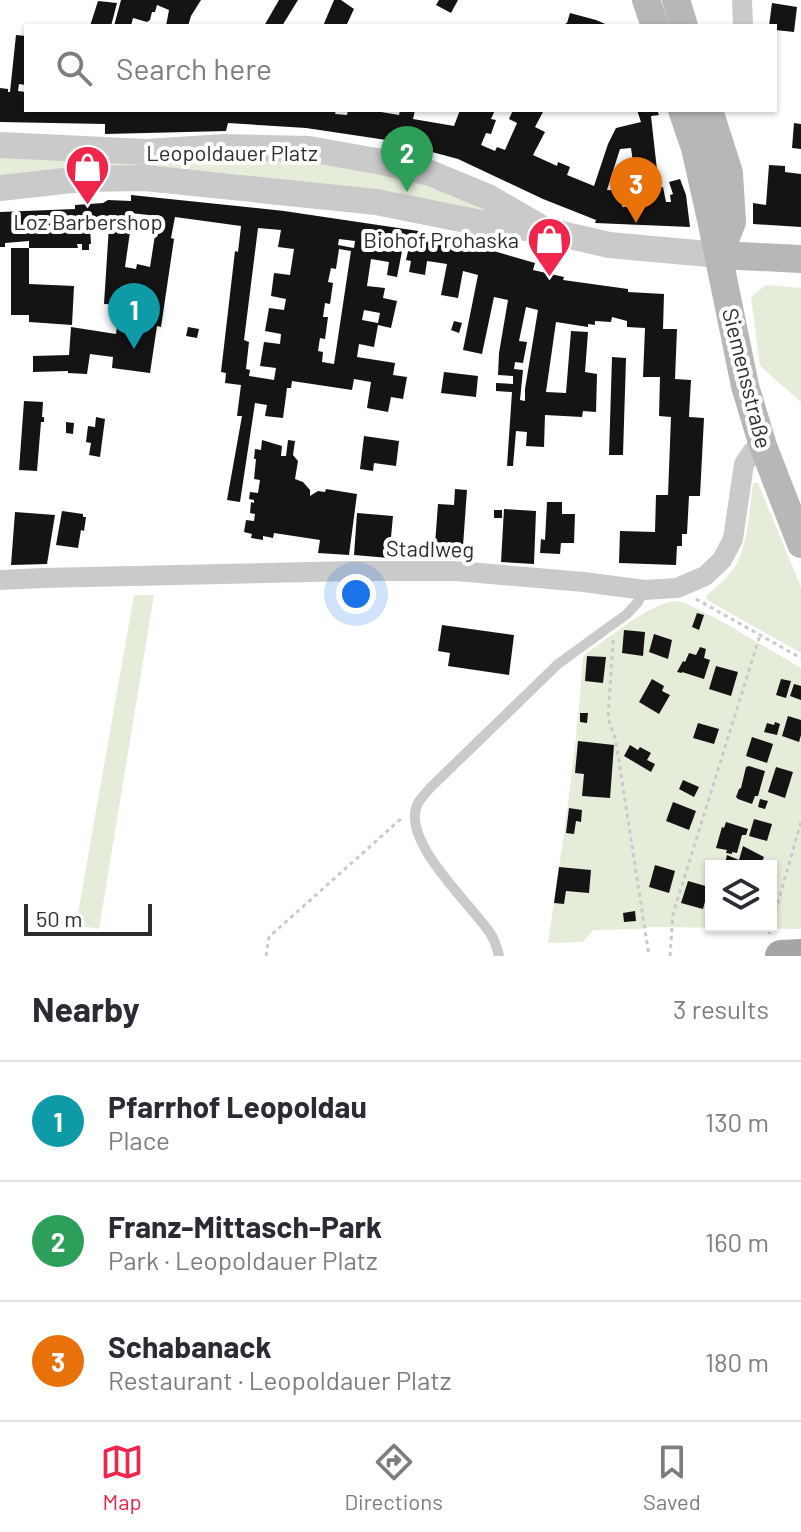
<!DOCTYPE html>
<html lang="en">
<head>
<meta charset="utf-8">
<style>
  :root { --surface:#fff; --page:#f2f2f3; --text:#2b2b33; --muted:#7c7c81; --line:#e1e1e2; --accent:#ef254b }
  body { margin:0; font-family:Barlow,sans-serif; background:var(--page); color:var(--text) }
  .controls { position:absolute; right:24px; bottom:24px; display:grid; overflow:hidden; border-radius:0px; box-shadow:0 2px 6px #0004 }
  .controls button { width:72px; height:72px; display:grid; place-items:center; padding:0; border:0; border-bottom:2px solid var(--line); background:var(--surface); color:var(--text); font:40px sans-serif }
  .scale { position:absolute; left:24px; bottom:20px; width:128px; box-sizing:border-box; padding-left:8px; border:4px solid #2d2d2d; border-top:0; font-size:22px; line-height:28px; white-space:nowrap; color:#2d2d2d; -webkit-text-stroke:6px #fff; paint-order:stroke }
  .you { position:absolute; left:356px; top:594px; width:28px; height:28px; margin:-20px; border:6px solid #fff; border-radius:50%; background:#1a73e8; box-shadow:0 0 0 12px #1a73e833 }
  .badge { display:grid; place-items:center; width:52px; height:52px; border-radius:50%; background:var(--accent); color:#fff; font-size:26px; font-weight:700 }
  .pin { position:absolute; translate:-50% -66px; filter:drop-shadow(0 2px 4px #0008) }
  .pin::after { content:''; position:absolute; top:42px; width:28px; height:24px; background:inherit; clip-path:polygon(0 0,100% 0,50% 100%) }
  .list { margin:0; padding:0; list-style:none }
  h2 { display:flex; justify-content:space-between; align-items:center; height:104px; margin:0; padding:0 32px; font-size:34px }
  h2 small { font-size:26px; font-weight:400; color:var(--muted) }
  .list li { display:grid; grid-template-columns:52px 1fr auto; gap:24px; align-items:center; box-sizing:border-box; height:120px; padding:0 32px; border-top:2px solid var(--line) }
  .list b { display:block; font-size:30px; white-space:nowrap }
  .list p { margin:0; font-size:26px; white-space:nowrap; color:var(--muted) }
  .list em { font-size:26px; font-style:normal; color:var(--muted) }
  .icon { flex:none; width:44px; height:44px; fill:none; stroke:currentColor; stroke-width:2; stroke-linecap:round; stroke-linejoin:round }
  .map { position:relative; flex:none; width:801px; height:956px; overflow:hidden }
  .search { position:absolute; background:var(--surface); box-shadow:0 2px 6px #0004; left:24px; right:24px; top:24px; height:88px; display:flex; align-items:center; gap:20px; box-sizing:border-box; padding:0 28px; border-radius:0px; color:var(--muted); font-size:30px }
  .sheet { height:464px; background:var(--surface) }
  nav { display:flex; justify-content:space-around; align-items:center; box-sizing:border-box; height:112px; border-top:2px solid var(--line); background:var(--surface); font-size:22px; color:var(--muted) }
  nav a { display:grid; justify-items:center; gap:4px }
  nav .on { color:var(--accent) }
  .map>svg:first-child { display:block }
</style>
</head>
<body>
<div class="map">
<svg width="801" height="956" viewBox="0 0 801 956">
  <rect width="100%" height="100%" fill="#fff"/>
  <g fill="#e6ecda" fill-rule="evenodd">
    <polygon points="266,153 416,175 489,212 236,174 156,168 0,177 0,154"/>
    <polygon points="766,285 801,288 801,402 760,366 751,297"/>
    <path d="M753 483H758L801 587V653L707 600V595C719 585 731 575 738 561 749 538 749 508 753 483Z"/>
    <polygon points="134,595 154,595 99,929 76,925"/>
    <path d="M674 601 686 603 728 625 801 668V929L652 927 640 929 593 930 583 942 548 943C562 847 577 752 583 656 607 639 646 606 674 601ZM711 866H771V926H711Z"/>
  </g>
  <g fill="#141414" fill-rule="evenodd">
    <polygon points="121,0 201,0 191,16 188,26 166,26 169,10 157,5 155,12 152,12 150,20 147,22 133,18 131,26 114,26"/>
    <polygon points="279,0 298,0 282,26 264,26"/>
    <polygon points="334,0 341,0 354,9 346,26 323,26"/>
    <polygon points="439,0 458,0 451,13 436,5"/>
    <polygon points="98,1 117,3 111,26 90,26"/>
    <polygon points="772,3 797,7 794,32 775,30 775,26 769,26"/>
    <polygon points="570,13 596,20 610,26 560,26 567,23"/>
    <path d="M16 35 26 36V85L19 84 18 91 26 92V110H336L335 114 347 115 348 110H369L399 115 400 110H415L413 119 454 126 460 110H495L491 119 496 120 491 134 486 133 481 145 495 151 497 147 505 150 517 123 509 119 513 110H544L535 127 545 132 533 155 557 166 558 162 570 167 567 175 594 186 608 144 616 128 641 122 637 110H657L659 115 651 116 659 188 663 187 666 202H671L670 195 673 194 669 182 680 179 686 195 690 227 595 223 596 220 543 199 458 159 432 152 433 148 393 141 306 128 228 123 226 131 105 134V124L0 122V88L8 89V92H10ZM631 148 633 162H635L637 207H622L624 191 607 190 620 149Z"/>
    <polygon points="794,123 801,124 801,149 792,148"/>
    <polygon points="769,165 785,166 785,172 801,174 801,227 753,224 753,203 766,205"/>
    <path d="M131 195 284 211 432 233 535 263 533 270 564 277 563 280 628 289V292L664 294 663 329H677L675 379 691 380 689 417 704 418 700 496H689L687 534H682V546H677L676 565 619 563 620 531 655 532 656 495H668L671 417 659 416 660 377H643L645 328 627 327V321L612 317 611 322 595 321V325L588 324V327L556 322 546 392 566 393 571 331 588 332 585 372 597 374 596 412 583 411 582 417 545 415 544 447 526 446 527 432 516 431 513 466H507L512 392 496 391V383L513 384V376L498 375 499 353 508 300 494 297 482 354 463 350 478 275 463 271 458 298 441 295 447 264 427 261 425 275 409 272 411 261 406 260 409 247 403 246 397 277 387 275 389 262 371 259 367 286 385 288 383 298 397 301 391 328 378 325 374 347 359 344 357 357 395 363 393 375 407 377 403 399 391 397 388 412 367 408 371 382 354 379 352 390 292 381 291 388H287L283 418 265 416 267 405 255 403 240 502 227 500 242 416H237L241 385 225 383 226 373 221 372 235 251 238 252 241 226 175 217 171 238 174 239 161 327 157 326 150 373 112 368 113 357 90 354 87 374 68 373V371L33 372V356L69 355 71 327 116 334 120 305 104 304 109 226 90 228 91 244H89V250H82V244H77L78 248H29V241L5 243V247H0V212L75 209V205L103 203 108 200 131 201ZM130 213 158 216 150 267 137 264 136 269 125 267 131 225ZM258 228 281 230 278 247 294 249 290 275 274 273 271 296 286 299 284 310 269 308 265 331 281 334 280 344 264 342 260 366 276 368 274 380 249 376 250 370 246 369 249 342 244 340ZM339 239 355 241 354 248 338 245ZM339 249 351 251 334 364 322 362 323 352 318 351 320 338 325 339 328 317H323L325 303 330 304 333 283 328 282 331 268 336 269ZM526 307 538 310 525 389V401L520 400 523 370 514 369 515 362 523 363 527 342 519 341ZM364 310 380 313 378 323 362 320Z"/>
    <polygon points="11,248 29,248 29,284 74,286 72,325 29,322 29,315 11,315"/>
    <polygon points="454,321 462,323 459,333 451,330"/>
    <polygon points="188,327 199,329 197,338 186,336"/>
    <polygon points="612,357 626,358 623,455 609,455"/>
    <polygon points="444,372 478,376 476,397 441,393"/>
    <polygon points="24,401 43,402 42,417 44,417 44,422 41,422 37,471 19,470"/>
    <polygon points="96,417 105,419 100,457 89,455 91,443 86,442 88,426 95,427"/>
    <polygon points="66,422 74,423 73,434 66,433"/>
    <polygon points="364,436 399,441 396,466 374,463 373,471 360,469"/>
    <polygon points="262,440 282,446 281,456 286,456 288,440 295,441 293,455 298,461 295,479 303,482 310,490 310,496 318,491 325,492 326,489 357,494 349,555 318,553 320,540 274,533 273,538 263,536 263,540 251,538 252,534 244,532 246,520 254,521 255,514 250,513 251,502 254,503 254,500 249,499 250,492 258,493 260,480 254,479 256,459 254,459 255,449 261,450"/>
    <polygon points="455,489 467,490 462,560 434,558 438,504 454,505"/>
    <polygon points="547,502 562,502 562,514 575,514 574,543 561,543 560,554 540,553 541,539 545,540"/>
    <polygon points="504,509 536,511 534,564 501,562"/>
    <rect x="494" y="510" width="8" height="8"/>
    <polygon points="62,511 83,514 83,517 86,517 84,531 81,530 78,548 56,545"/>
    <polygon points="15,512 55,515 47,564 11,565"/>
    <polygon points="357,513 393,516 389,558 354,555"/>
    <polygon points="697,613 704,615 699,630 692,627"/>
    <polygon points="442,625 514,635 509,675 448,666 450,653 438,651"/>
    <polygon points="624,630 645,632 643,656 622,653"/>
    <polygon points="654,634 672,640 668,659 649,652"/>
    <polygon points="700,647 706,649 704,658 710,660 704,679 682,672 682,673 677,672 683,661 685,662 689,653 696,655"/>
    <polygon points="587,656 606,657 603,683 585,681"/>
    <polygon points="716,666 738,672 731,696 709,689"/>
    <polygon points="652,679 664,686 662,691 670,695 659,714 639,702"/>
    <polygon points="781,679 791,681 786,698 776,695"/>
    <polygon points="794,684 801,686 801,700 790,696"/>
    <polygon points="580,713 588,713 587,723 580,722"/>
    <polygon points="788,716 801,720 801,735 799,742 782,736"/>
    <polygon points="775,722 780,724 777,735 764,732 767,723 774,725"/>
    <polygon points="698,723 719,729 714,744 693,738"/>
    <polygon points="752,737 773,744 767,763 746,756"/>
    <polygon points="578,741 614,745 610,798 582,796 584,774 575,773"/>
    <polygon points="630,745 638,750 640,747 651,753 647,760 655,764 651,772 624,756"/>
    <polygon points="749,766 765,771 758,796 755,796 752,804 738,799 736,797 739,789 741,788 746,767"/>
    <polygon points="776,767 793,772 785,798 768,792"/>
    <polygon points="683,780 699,787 694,797 679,789"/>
    <polygon points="760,799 768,801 765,809 758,807"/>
    <polygon points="673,802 696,811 689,830 666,821"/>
    <polygon points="569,808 582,810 581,822 576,821 574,834 566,833"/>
    <polygon points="754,819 772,824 767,841 749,836"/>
    <polygon points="726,822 748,829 746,835 742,835 737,853 732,852 732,854 726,853 727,850 716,848 722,827 724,828"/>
    <polygon points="743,846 764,857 760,866 733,866 725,863 727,855 739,860"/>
    <polygon points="655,865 675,871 669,893 649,887"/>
    <polygon points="559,867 591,870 589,893 566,891 564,904 554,903"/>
    <polygon points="688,881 709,887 703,909 681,903"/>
    <polygon points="635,911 636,921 624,922 623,913"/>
  </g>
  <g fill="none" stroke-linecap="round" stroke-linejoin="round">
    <g stroke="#cacaca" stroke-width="3" stroke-dasharray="4 4" stroke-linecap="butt">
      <polyline points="696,599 801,658"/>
      <polyline points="613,640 608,718 615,738 618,755 649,956"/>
      <polyline points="769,934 801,822"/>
      <polyline points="266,956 269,937 403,817"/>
      <polyline points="670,956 673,914 760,635"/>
    </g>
    <path stroke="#cacaca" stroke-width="10" d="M499 956C497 948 495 940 490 933 471 904 399 840 418 803 421 798 426 793 430 788L558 664 627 614 638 602 644 590"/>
    <g stroke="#cacaca" stroke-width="20">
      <polyline points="742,0 743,26"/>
      <polyline points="0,580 42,578 355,571 456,571 584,582 644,590 677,588 705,576 722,560 733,539 744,464 752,452 763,446"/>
    </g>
    <g stroke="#cacaca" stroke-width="26">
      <polyline points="0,145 146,152 225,147 309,149 382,162 430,173 488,197 538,226"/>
      <polyline points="0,188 82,179 145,178 376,202 486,224 544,230 609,245 719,255"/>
    </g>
    <g stroke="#b7b7b7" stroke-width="28">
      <polyline points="646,0 655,26"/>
      <polyline points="676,0 684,26"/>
      <polyline points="682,110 695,148 712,224 745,386 763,446 801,544"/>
      <polyline points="709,110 729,173 732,222 719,255"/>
      <polyline points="719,255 801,259"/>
    </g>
    <polyline stroke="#a5a5a5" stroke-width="32" points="781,956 801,955"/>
  </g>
  <defs>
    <symbol id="shop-pin" viewBox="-11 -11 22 30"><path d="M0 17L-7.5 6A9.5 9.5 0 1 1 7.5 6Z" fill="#ef254b" stroke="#fff"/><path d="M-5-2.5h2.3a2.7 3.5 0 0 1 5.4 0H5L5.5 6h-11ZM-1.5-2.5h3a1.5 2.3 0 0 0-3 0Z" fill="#fff"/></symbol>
  </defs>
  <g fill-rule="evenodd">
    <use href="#shop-pin" x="62" y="142" width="51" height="69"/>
    <use href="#shop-pin" x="524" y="214" width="51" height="69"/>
  </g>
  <g text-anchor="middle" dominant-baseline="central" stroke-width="8" stroke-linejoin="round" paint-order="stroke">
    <g font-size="22" fill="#2d2d2d" stroke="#fff">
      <text x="232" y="152">Leopoldauer Platz</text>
      <text transform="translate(748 378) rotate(76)">Siemensstraße</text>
      <text transform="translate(430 548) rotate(1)">Stadlweg</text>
    </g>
    <g font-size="22" fill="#2d2d2d" stroke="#fff">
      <text x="88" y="221">Loz Barbershop</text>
      <text x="519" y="239" text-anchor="end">Biohof Prohaska</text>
    </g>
  </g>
</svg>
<div class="controls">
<button><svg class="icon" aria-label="layers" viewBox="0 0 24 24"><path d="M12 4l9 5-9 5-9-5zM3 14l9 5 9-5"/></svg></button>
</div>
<div class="scale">50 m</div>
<div class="you"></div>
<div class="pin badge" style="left:134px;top:349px;background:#0f9aa8">1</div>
<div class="pin badge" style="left:407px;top:192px;background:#2e9e5b">2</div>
<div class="pin badge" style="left:636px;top:223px;background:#e8710a">3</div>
<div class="search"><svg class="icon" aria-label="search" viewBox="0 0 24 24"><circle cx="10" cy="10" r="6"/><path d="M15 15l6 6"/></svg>Search here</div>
</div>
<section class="sheet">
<h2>Nearby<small>3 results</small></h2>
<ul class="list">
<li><span class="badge" style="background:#0f9aa8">1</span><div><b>Pfarrhof Leopoldau</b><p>Place</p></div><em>130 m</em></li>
<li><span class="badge" style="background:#2e9e5b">2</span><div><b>Franz-Mittasch-Park</b><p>Park · Leopoldauer Platz</p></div><em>160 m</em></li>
<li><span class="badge" style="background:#e8710a">3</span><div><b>Schabanack</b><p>Restaurant · Leopoldauer Platz</p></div><em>180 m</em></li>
</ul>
</section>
<nav>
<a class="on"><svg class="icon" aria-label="map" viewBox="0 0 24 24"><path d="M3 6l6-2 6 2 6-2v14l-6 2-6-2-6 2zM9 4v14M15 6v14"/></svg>Map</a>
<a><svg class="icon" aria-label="directions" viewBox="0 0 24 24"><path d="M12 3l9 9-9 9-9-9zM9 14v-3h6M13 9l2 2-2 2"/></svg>Directions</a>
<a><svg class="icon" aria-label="saved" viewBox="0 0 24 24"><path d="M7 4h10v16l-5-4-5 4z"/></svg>Saved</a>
</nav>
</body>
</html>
